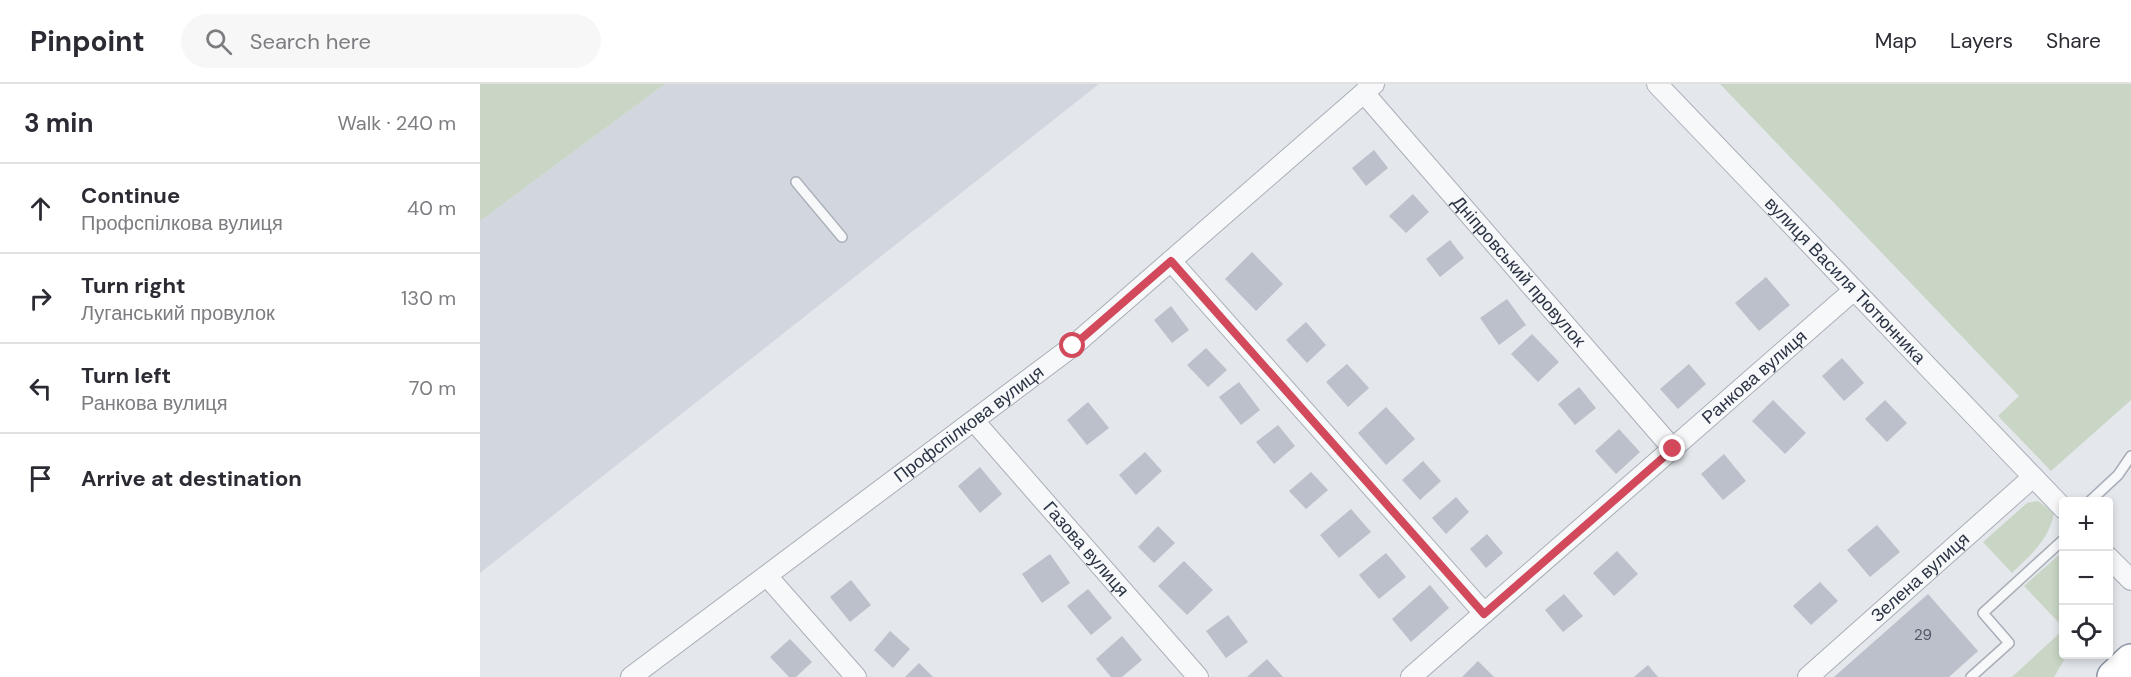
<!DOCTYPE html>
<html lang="en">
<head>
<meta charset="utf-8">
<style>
  :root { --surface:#fff; --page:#f7f7f7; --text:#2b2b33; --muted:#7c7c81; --line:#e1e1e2 }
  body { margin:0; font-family:"DM Sans",sans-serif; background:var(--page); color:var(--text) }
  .controls { position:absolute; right:18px; bottom:18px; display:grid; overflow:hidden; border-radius:6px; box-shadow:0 3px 9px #0003 }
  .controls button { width:54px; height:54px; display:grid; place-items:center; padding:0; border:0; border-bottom:2px solid var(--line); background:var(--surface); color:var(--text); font:30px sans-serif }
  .stop { position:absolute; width:18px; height:18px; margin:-14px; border:4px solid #d1495b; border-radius:50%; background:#fff }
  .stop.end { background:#d1495b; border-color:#fff; box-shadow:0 2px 6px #0008 }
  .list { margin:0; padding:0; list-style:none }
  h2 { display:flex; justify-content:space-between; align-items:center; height:78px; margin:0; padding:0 24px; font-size:26px }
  h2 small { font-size:20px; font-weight:400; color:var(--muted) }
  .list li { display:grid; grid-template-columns:39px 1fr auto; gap:18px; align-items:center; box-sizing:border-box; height:90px; padding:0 24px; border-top:2px solid var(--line) }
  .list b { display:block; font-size:22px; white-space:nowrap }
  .list p { margin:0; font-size:20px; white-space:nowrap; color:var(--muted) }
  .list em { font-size:20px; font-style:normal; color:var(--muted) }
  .icon { flex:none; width:33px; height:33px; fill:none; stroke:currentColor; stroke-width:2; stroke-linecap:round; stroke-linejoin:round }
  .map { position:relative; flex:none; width:1651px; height:593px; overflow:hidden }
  header { display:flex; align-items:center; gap:36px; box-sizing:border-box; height:84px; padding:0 30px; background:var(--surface); border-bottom:2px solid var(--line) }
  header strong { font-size:28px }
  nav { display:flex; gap:33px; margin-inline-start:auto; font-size:21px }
  .search { width:420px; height:54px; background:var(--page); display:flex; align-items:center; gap:15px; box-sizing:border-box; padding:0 21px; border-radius:33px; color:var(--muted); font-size:22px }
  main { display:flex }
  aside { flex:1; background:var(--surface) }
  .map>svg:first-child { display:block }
</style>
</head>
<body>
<header>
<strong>Pinpoint</strong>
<div class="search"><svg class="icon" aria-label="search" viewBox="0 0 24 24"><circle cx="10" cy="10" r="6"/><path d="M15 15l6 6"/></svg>Search here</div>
<nav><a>Map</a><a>Layers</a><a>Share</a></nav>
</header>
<main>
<aside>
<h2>3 min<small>Walk · 240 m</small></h2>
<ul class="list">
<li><svg class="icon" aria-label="ahead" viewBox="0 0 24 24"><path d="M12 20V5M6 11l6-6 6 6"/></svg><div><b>Continue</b><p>Профспілкова вулиця</p></div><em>40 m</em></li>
<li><svg class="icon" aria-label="right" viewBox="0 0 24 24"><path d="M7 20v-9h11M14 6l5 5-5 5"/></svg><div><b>Turn right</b><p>Луганський провулок</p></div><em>130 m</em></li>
<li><svg class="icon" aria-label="left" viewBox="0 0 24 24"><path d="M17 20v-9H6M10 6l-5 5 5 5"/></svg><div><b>Turn left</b><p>Ранкова вулиця</p></div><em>70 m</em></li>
<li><svg class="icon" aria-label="arrive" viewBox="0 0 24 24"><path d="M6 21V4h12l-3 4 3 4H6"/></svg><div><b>Arrive at destination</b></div></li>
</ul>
</aside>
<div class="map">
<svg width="1651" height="593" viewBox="0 0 1651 593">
  <rect width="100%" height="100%" fill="#e4e7ec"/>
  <polygon fill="#d2d6de" points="185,0 619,0 0,489 0,137"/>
  <g fill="#c9d6c5">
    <polygon points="0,0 185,0 0,137"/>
    <polygon points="1240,0 1651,0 1651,316 1571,387 1518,332 1539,312"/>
    <path d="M1558 417 1574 429C1569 456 1551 470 1532 489L1503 458 1547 419Z"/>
    <polygon points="1581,469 1584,469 1583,543 1544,502"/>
    <polygon points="1583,546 1584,570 1587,571 1574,593 1532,593"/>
  </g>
  <g fill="#bbc0ca">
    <polygon points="894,66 908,84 886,102 872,84"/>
    <polygon points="933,110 949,128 926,149 909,132"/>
    <polygon points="970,156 984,174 960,193 946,175"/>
    <polygon points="772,168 803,200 776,227 745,195"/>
    <polygon points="1286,193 1310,221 1279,247 1255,219"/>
    <polygon points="1027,215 1046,241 1019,261 1000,234"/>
    <polygon points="691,222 709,246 692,259 674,236"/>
    <polygon points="826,238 846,261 827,279 806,256"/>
    <polygon points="1052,250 1079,278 1058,298 1031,270"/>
    <polygon points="726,264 747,286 728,303 707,281"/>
    <polygon points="1362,274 1384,299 1364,317 1342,292"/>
    <polygon points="867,280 889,304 868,323 846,298"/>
    <polygon points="1209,280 1226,300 1198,325 1180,305"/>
    <polygon points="759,298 780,326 761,341 739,313"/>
    <polygon points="1099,303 1116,324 1095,341 1078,320"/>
    <polygon points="1293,316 1326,349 1305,370 1272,337"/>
    <polygon points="1405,316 1427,339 1407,358 1385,335"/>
    <polygon points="608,318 629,344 607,361 587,336"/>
    <polygon points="906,323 935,355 906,381 878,349"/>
    <polygon points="798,341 815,362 794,380 776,358"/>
    <polygon points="1139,345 1160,368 1136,390 1115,367"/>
    <polygon points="665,368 682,387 656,411 639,391"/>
    <polygon points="1244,370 1266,397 1243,416 1221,390"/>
    <polygon points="943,377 961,397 940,416 922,396"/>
    <polygon points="500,383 522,410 500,429 478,402"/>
    <polygon points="831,388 848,406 826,425 809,407"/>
    <polygon points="976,413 989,428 966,450 952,434"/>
    <polygon points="871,425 891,448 859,474 840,451"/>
    <polygon points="1397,441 1420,468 1390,493 1367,466"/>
    <polygon points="678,442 695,459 674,479 658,463"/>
    <polygon points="1007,450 1023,469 1006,484 990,465"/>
    <polygon points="1137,467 1158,490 1134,512 1113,489"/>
    <polygon points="906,469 926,493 899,515 879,491"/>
    <polygon points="570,470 590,499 562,519 542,490"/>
    <polygon points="704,477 733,506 707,531 678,502"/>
    <polygon points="371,496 391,521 370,538 350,513"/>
    <polygon points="1340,498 1358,517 1331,541 1313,522"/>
    <polygon points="950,501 969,524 931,558 912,535"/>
    <polygon points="608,505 632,534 611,551 587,522"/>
    <polygon points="1084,510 1103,532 1083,548 1065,526"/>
    <polygon points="1448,510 1498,567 1469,593 1354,593"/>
    <polygon points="748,531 768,558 746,574 726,547"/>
    <polygon points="410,547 430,565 413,584 394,566"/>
    <polygon points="642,552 662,576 642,593 631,593 616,575"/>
    <polygon points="310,555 332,578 316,593 309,593 290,573"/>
    <polygon points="787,575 803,593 767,593"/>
    <polygon points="998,577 1014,593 982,593"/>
    <polygon points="439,579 453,593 425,593"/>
    <polygon points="1168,581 1178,593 1154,593"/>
  </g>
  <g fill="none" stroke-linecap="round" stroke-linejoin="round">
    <defs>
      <g id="lane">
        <polyline points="316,98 362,153"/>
        <polyline points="1609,418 1638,391 1651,372"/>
        <polyline points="1491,593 1529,559 1503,529 1584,455"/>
      </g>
      <g id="street">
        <path id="s1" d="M1177 0 1584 425"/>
        <path id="s2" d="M884 9 1193 365"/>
        <polyline points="691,177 1004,529"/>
        <path id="s3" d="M494 337 718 593"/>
        <polyline points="1628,473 1651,496"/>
        <polyline points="287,492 376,593"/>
        <path id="s4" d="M151 593 593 262 894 0"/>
        <path id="s5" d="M931 593 1374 206"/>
        <path id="s6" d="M1328 593 1553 393"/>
      </g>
      <polyline id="highway" points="1634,593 1651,577"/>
    </defs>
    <use href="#lane" stroke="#a9aeb7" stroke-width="12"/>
    <use href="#street" stroke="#a9aeb7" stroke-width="22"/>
    <use href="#highway" stroke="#8b94a3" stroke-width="36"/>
    <use href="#lane" stroke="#f7f8fa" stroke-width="9"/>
    <use href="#street" stroke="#f7f8fa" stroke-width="20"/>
    <use href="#highway" stroke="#fff" stroke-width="33"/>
  </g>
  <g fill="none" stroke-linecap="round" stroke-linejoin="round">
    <polyline stroke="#d1495b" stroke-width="8" points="593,262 691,177 1004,530 1193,365"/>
  </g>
  <g text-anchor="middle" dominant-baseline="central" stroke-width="6" stroke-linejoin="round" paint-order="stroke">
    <g font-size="15" fill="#4f5766">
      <text x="1443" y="551">29</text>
    </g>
    <g font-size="18" fill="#2b3445" stroke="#f4f6f9">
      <text stroke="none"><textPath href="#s2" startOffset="236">Дніпровський провулок</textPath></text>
      <text stroke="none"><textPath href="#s1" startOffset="272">вулиця Василя Тютюнника</textPath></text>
      <text stroke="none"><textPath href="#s5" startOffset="456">Ранкова вулиця</textPath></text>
      <text stroke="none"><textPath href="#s4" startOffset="422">Профспілкова вулиця</textPath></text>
      <text stroke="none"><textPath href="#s3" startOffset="170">Газова вулиця</textPath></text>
      <text stroke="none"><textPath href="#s6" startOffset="150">Зелена вулиця</textPath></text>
    </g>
  </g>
</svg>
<div class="controls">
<button>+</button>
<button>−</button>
<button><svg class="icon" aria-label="locate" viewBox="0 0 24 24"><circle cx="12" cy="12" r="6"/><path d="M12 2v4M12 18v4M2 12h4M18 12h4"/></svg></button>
</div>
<div class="stop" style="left:593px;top:262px"></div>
<div class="stop end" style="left:1193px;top:365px"></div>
</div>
</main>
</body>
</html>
